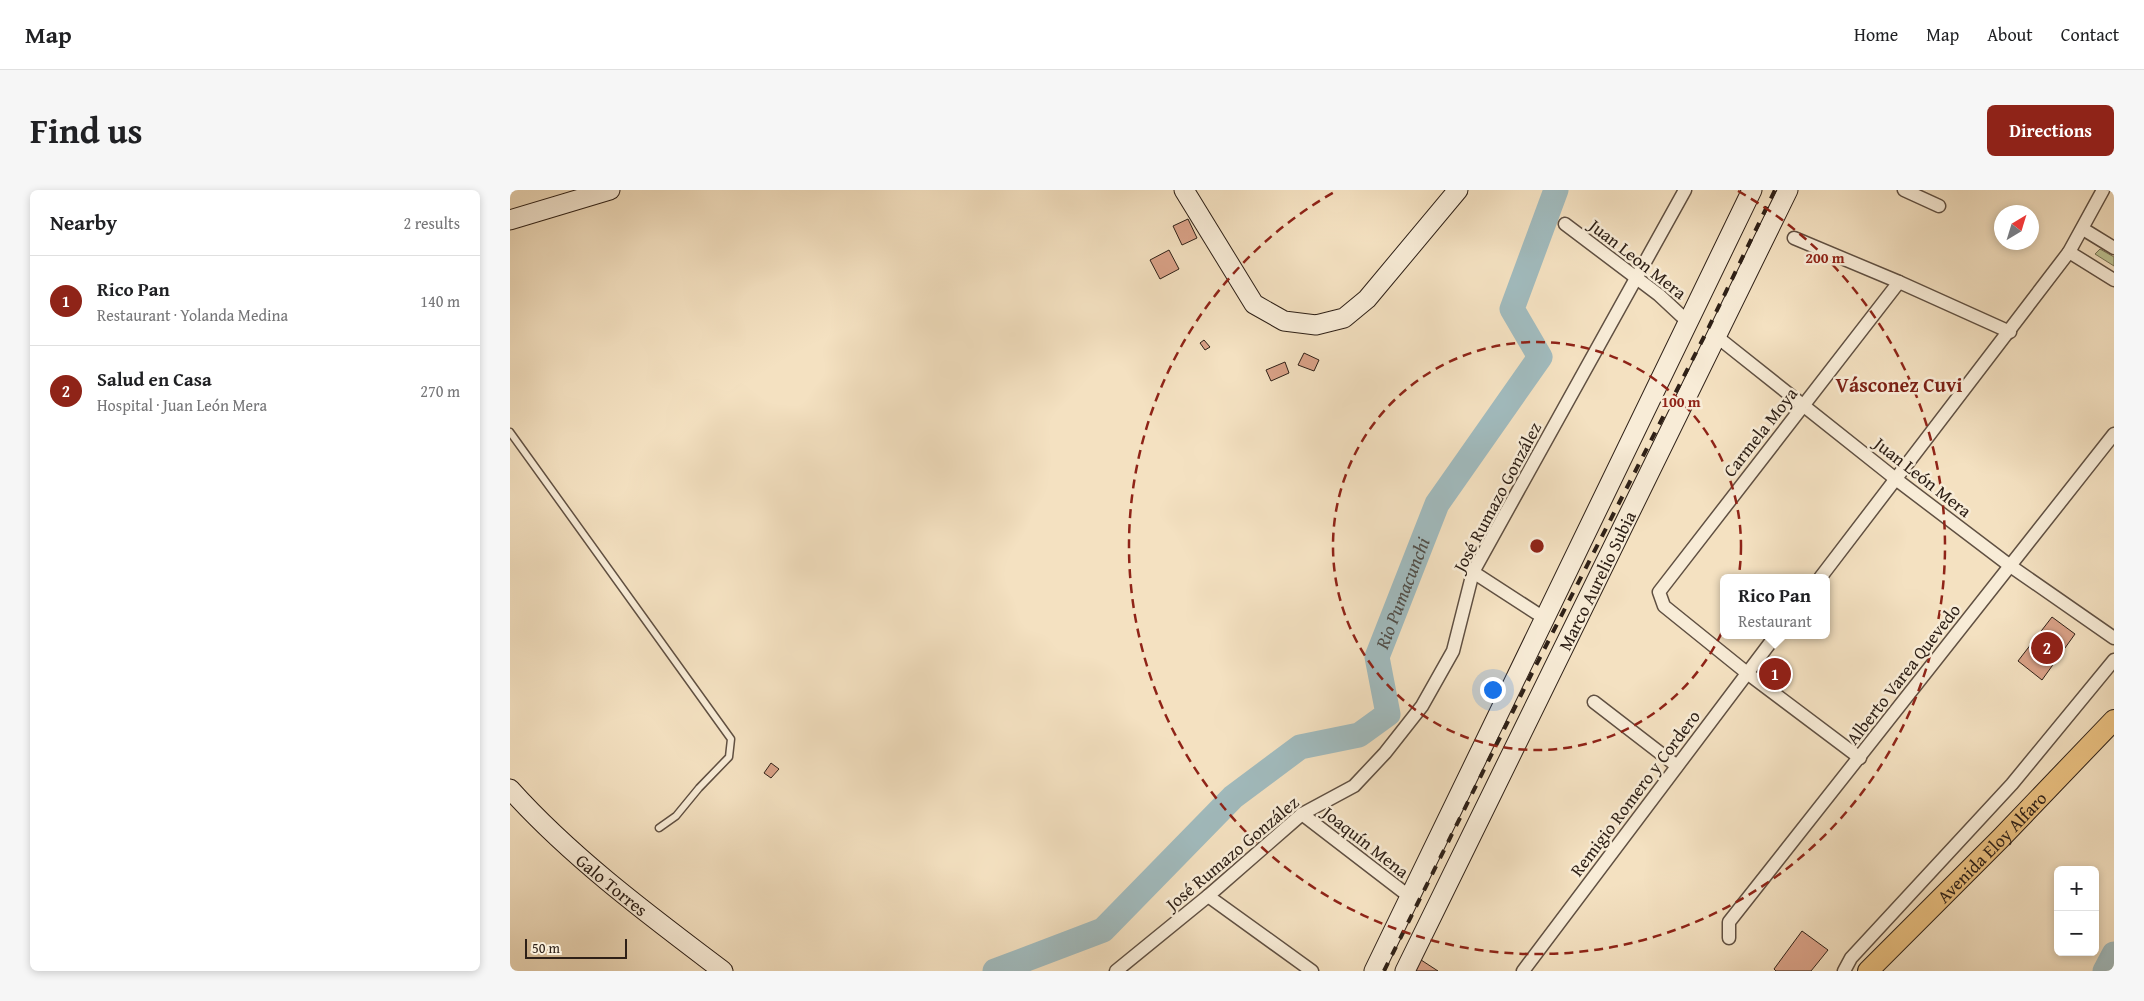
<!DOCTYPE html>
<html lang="en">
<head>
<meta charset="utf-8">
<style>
  :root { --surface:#fff; --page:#f6f6f6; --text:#202124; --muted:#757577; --line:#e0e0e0; --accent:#8f2418 }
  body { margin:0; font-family:"Gentium Book Plus",serif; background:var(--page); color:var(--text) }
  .controls { position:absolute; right:15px; bottom:15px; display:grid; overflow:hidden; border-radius:8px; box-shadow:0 2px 8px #0003 }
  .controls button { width:45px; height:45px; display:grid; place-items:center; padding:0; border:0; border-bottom:1px solid var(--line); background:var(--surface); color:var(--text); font:25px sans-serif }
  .compass { position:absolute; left:1484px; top:15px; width:45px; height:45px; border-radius:50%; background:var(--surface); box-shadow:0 2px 8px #0003; rotate:38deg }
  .scale { position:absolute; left:15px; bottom:12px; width:102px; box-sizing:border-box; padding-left:5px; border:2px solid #2e2017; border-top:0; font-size:14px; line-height:18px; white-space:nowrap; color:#2e2017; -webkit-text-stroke:4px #f8ecd7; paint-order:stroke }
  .you { position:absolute; left:982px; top:499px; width:18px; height:18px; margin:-12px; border:4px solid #fff; border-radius:50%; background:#1a73e8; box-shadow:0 0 0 8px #1a73e833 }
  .badge { display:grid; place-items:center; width:32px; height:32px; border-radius:50%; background:var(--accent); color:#fff; font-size:16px; font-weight:700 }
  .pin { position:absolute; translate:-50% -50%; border:2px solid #fff; box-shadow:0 1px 5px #0006 }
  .popup { position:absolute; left:1210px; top:384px; width:110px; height:65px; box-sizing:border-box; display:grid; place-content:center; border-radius:8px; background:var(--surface); filter:drop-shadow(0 1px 4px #0005); font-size:16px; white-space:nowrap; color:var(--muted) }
  .popup b { font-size:19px; color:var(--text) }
  .popup::after { content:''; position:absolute; left:50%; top:100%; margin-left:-10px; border:10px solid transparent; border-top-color:var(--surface) }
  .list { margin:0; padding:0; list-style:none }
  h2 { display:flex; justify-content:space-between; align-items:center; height:65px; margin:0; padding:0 20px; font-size:21px }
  h2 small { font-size:16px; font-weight:400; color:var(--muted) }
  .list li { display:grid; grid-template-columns:32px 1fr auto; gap:15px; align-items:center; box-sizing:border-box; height:90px; padding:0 20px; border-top:1px solid var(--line) }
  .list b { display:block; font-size:19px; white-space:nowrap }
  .list p { margin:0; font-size:16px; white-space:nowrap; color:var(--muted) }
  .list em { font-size:16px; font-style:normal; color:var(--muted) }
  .map { position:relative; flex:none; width:1604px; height:781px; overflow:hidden; border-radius:8px }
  header { display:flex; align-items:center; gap:30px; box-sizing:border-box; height:70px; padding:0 25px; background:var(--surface); border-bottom:1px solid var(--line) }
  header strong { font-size:24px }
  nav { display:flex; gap:28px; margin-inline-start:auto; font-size:18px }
  .intro { display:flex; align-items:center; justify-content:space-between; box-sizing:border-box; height:120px; padding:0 30px }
  h1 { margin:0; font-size:35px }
  .button { padding:12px 22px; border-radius:8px; background:var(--accent); color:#fff; font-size:18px; font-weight:700 }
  main { display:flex; gap:30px; padding:0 30px }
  aside { flex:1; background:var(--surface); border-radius:8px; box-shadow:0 2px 8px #0003 }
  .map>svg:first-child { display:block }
</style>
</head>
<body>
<header>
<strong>Map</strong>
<nav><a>Home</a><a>Map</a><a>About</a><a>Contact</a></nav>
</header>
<div class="intro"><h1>Find us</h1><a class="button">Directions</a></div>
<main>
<aside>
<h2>Nearby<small>2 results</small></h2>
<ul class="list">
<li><span class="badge">1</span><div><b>Rico Pan</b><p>Restaurant · Yolanda Medina</p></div><em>140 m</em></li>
<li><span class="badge">2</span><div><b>Salud en Casa</b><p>Hospital · Juan León Mera</p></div><em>270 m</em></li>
</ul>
</aside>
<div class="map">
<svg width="1604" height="781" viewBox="0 0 1604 781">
  <rect width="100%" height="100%" fill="#f4e1c1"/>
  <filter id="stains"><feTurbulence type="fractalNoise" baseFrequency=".004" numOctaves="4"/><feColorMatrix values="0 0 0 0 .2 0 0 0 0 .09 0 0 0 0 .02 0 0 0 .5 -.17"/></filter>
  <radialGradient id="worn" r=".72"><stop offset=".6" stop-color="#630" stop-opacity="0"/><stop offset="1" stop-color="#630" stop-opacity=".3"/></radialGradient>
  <polygon fill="#bcc292" stroke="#757154" points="1590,59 1604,67 1604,76 1585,64"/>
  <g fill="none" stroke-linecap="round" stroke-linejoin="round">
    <g stroke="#a1bbbe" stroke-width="25">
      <path id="s1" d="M485 781 593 740 723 607 790 557 849 545 878 524 867 467 927 314 1030 167 1002 119 1046 0"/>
      <polyline points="1595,781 1604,764"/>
    </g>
  </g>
  <g fill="#daa288" stroke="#2e2017">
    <polygon points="678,29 687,48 672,55 663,36"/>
    <polygon points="659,60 669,79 650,89 640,70"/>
    <polygon points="694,150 700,157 695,160 690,153"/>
    <polygon points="794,163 809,170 804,181 788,175"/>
    <polygon points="775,172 779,183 761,191 756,180"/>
    <polygon points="1542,427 1565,444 1532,490 1508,471"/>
    <polygon points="261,573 269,579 261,588 254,583"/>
    <polygon points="1292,741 1318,760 1301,781 1266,781 1264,779"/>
    <polygon points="908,768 928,781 901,781"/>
  </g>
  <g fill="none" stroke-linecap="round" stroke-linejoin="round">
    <defs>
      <polyline id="lane" points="0,242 221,549 219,567 189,598 166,626 149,638"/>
      <g id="street">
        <polyline points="1394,0 1429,16"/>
        <polyline points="1055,34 1149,105 1178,132"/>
        <polyline points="1573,39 1604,58"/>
        <polyline points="1284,48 1389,92 1500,142"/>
        <polyline points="1559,62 1604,90"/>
        <polyline points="1206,146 1387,290 1499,375 1604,448"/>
        <polyline points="963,382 1034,428"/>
        <polyline points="1310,388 1559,62 1593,0"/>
        <polyline points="1084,512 1167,576"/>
        <polyline points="1350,568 1237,483 1154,416 1149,402 1389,92"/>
        <polyline points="792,624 900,707"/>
        <polyline points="698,706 802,781"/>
        <polyline points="1219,748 1219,732 1604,244"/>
        <polyline points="606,781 698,706 792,624 844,596 875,563 912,516 943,461 963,382 1175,0"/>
        <polyline points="1013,781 1266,445"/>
        <polyline points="1334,781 1341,768 1502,594 1604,470"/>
      </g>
      <g id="secondary">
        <polyline points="674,0 744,114 774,131 806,135 834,128 857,109 948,0"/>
        <polyline points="0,30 100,0"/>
        <path id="s2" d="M0 599C62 668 139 725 213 781"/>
        <polyline points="864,781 1242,0"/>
        <path id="s3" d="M895 781 1278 0"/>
      </g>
      <g id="primary">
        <path id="s4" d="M1358 781 1491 648 1604 530"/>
      </g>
    </defs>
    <use href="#lane" stroke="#605042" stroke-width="9"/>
    <use href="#street" stroke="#605042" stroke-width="15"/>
    <use href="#secondary" stroke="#2e2017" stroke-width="21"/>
    <use href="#primary" stroke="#2e2017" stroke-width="22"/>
    <use href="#lane" stroke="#f8ecd7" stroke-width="6"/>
    <use href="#street" stroke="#f8ecd7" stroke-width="12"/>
    <use href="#secondary" stroke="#f8ecd7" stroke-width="19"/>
    <use href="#primary" stroke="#eac080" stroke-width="20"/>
    <polyline stroke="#2e2017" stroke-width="4" stroke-dasharray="9 9" stroke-linecap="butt" points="874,781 1021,485 1196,143 1265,0"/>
  </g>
  <g fill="none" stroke="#8f2418" stroke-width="2.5" stroke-dasharray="9 6">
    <circle cx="1027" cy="356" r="204"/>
    <path d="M1228 1A408 408 0 1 1 826 1"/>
  </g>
  <g text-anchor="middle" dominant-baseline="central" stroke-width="5" stroke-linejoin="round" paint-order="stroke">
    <g font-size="18" fill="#2e2017" stroke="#f8ecd7">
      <text transform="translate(1128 69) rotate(38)">Juan Leon Mera</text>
      <text transform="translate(1250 242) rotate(-52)">Carmela Moya</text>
      <text transform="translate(1413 287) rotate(38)">Juan León Mera</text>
      <text transform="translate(987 307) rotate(-62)">José Rumazo González</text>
      <text stroke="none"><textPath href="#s3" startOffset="435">Marco Aurelio Subia</textPath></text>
      <text transform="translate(1393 484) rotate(-52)">Alberto Varea Quevedo</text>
      <text transform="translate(1125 603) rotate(-53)">Remigio Romero y Cordero</text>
      <text transform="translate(856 652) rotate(38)">Joaquín Mena</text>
      <text stroke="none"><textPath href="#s4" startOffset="175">Avenida Eloy Alfaro</textPath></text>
      <text transform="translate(722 663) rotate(-40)">José Rumazo González</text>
      <text stroke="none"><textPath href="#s2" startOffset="140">Galo Torres</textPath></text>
    </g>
    <g font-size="19" font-style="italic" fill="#504e49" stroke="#f8ecd7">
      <text stroke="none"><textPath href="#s1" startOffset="608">Rio Pumacunchi</textPath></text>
    </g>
    <g font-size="20" font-weight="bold" fill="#7a1f14" stroke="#f8ecd7">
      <text x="1389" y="194">Vásconez Cuvi</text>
    </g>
  </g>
  <circle cx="1027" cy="356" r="8" fill="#8f2418" stroke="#f8ecd7" stroke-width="2.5"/>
  <g font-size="15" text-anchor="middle" font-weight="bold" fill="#8f2418" stroke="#f8ecd7" stroke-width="5" stroke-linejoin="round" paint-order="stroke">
    <text x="1315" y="73">200 m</text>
    <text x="1171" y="217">100 m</text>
  </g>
  <rect width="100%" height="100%" filter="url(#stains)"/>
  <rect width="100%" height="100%" fill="url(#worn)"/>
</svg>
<div class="controls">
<button>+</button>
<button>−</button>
</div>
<svg class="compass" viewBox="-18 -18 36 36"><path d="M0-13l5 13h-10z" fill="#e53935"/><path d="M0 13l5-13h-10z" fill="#757577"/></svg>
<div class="scale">50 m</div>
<div class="you"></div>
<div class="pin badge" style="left:1265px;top:484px">1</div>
<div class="popup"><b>Rico Pan</b>Restaurant</div>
<div class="pin badge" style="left:1537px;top:458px">2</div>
</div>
</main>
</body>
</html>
